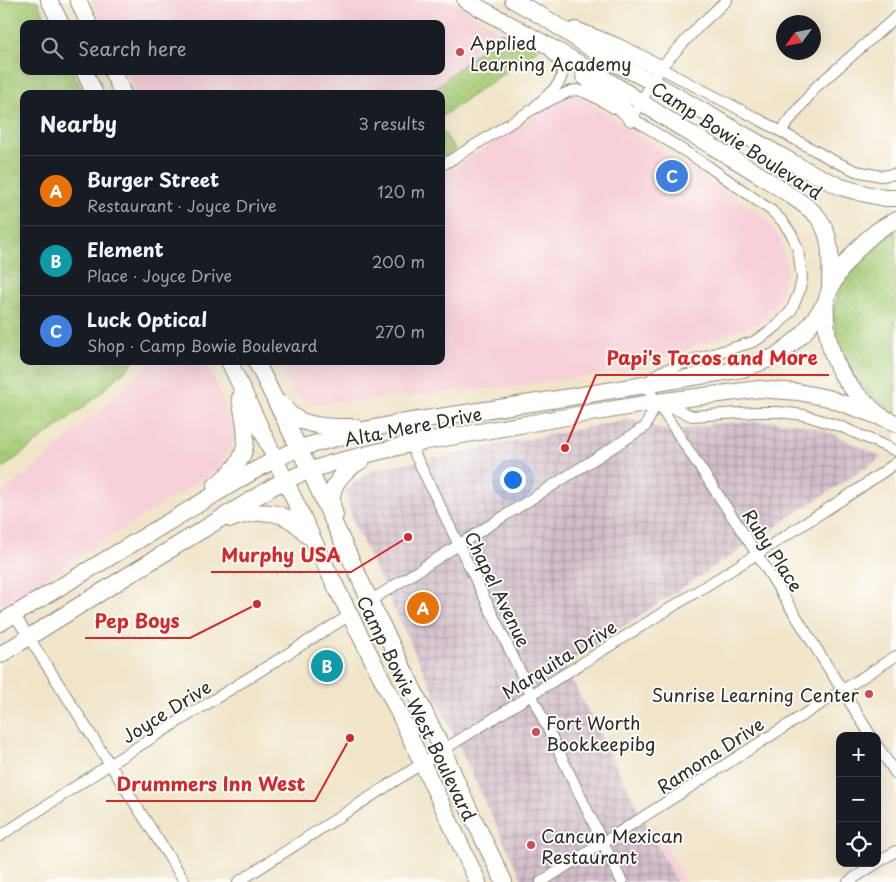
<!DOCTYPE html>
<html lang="en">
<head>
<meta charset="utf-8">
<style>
  :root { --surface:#171b24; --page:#20242c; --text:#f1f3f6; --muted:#9ea1a6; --line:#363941; --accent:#0f766e }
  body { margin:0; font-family:"Playpen Sans",sans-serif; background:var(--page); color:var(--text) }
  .controls { position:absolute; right:15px; bottom:15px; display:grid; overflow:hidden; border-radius:10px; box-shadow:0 5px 20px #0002 }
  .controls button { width:45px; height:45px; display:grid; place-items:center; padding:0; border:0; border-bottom:1px solid var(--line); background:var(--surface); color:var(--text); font:25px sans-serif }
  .compass { position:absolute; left:776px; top:15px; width:45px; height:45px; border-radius:50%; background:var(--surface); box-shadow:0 5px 20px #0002; rotate:237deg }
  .you { position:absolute; left:512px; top:479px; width:18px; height:18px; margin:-12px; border:4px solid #fff; border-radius:50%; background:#1a73e8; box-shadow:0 0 0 8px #1a73e833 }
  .badge { display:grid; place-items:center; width:32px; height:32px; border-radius:50%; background:var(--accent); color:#fff; font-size:16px; font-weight:700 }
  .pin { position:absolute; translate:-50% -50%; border:2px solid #fff; box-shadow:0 1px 5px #0006 }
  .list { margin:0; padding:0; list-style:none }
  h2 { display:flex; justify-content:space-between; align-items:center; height:65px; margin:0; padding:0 20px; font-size:21px }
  h2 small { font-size:16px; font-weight:400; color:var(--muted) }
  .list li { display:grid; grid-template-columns:32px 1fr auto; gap:15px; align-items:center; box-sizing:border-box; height:70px; padding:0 20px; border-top:1px solid var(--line) }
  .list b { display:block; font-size:19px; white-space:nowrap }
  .list p { margin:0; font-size:16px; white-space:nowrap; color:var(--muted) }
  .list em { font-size:16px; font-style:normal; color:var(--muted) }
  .icon { flex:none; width:28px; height:28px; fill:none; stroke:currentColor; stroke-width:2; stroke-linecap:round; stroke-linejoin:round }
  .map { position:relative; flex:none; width:896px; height:882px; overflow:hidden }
  .search { position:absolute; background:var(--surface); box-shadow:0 5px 20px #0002; left:20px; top:20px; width:425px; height:55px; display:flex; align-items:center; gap:12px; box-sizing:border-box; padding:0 18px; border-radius:10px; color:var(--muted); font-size:19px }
  .panel { position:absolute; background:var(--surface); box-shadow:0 5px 20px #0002; left:20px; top:90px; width:425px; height:275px; border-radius:10px }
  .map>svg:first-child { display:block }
</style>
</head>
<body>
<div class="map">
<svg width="896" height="882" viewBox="0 0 896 882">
  <defs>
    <pattern id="industrial-grid" width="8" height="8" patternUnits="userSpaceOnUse" patternTransform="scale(1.25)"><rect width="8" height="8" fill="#d1bdca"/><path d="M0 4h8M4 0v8" fill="none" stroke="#aa9aa4"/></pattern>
    <pattern id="grass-dots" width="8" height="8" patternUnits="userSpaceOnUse" patternTransform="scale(1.25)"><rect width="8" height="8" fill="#a6cc76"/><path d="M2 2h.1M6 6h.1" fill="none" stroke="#8faf66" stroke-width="1.8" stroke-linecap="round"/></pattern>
    <pattern id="park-crowns" width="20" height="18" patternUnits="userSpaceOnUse" patternTransform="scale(1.25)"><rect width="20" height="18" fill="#a6cc76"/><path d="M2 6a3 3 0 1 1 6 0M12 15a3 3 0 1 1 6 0" fill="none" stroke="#8faf66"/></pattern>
  </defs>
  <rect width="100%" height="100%" fill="#fdfcf7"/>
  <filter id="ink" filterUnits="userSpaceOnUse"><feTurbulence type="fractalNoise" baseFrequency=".02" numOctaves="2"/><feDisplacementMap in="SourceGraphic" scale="10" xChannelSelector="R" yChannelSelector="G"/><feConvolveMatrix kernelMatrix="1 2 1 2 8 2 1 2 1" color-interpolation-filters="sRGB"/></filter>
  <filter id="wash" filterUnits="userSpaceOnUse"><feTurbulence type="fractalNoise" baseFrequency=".0096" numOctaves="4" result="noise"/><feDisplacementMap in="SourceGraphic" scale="20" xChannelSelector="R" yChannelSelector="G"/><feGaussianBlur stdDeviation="1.12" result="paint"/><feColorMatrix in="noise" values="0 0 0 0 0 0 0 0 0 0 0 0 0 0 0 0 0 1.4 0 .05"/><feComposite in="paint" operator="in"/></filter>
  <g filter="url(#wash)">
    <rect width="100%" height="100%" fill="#f0e5c9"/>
    <g fill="#f6cfd8">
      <polygon points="92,0 447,0 502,32 428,94 137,94 126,71 441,71 441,24 103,24"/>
      <polygon points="573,93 763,216 781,240 787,271 780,299 756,324 632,370 519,386 318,404 294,394 277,361 441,361 441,176"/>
      <polygon points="153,361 208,361 236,436 219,468 0,606 0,495 51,454"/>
      <polygon points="656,823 685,882 631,882 616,850"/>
    </g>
    <polygon fill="url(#industrial-grid)" points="631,419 669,432 720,423 775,421 798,424 824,430 882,457 564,665 676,882 523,882 351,517 346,491 362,476 376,469"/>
    <g fill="url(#grass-dots)" stroke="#687c50">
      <polygon points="502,32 539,49 441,117 441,94 428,94"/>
      <polygon points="441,129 455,149 441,158"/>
      <path d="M896 227V415C892 413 886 411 882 408 871 401 855 378 849 366 842 350 831 324 834 307 835 303 837 299 838 296 848 264 867 243 896 227Z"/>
    </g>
    <polygon fill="url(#park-crowns)" stroke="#687c50" points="0,0 37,0 48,24 24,24 24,71 72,71 84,94 24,94 24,361 135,361 94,399 0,470"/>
  </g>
  <g filter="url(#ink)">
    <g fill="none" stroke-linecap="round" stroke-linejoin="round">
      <defs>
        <g id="street">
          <polyline points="660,68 760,120 832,160 856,171 881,176 896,174"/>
          <path d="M533 109C544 104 567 90 577 90 586 91 605 103 614 108"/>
          <polyline points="629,116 708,166 772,211 783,222 792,235 798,249 802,279 799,292 791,311 777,326 763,336 753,342 702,357 660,372 645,384 757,554 871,736"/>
          <polyline points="632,118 660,68 701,24 727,0"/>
          <polyline points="781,131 816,87 896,17"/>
          <path d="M441 166 533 109C542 98 568 83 561 67 559 60 553 55 549 50"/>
          <polyline points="660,403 692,416 756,412 779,412 804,415 842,427 896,451"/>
          <polyline points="410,444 622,882"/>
          <polyline points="370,601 645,427 657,402"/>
          <polyline points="14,614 185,882"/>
          <polyline points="877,745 896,774"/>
          <polyline points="0,836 110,764 350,615"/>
          <polyline points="877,863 896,851"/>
          <polyline points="238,882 443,750 757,554 857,490 896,463"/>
          <polyline points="541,882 896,656"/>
          <polyline points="848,882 877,863"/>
        </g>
        <g id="primary">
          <polyline points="49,0 61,24"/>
          <polyline points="78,0 89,24"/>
          <path d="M465 0C513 26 561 52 607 80 636 98 664 118 693 135 725 154 757 172 787 193 797 200 809 207 817 216 834 236 830 265 830 289"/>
          <polyline points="513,0 547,19 607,59 652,82 802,168 841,187 866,194 885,198 896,198"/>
          <polyline points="575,30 616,46 660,68"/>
          <polyline points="84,71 95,94"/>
          <polyline points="112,71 123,94"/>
          <polyline points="584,76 617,103 632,118"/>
          <path d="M896 220C889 224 882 227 876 232 856 247 831 278 826 302 825 308 826 315 826 322 829 355 840 379 865 402 875 412 882 419 896 423"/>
          <polyline points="229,361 327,569 396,707 478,882"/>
          <polyline points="256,361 310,471 370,601 443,750 466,803 504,882"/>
          <path d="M282 404C284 407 287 411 289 413 305 428 335 427 355 427"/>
          <path d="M215 486C222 480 229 474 235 467 253 447 244 421 240 398"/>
          <path d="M335 515C325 489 341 472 362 460"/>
          <path d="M231 519C261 508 287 509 308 536"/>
          <polyline points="0,623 252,472 276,459 299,448 369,429 399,423 564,398 743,369 774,357 789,346 803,334 825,304"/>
          <polyline points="0,655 140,568 274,486 298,475 332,463 410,444 560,418 657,402 759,389 798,392 828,398 880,417"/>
        </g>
      </defs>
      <use href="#street" stroke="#8e887a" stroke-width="12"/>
      <use href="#primary" stroke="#8e887a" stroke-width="18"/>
      <use href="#street" stroke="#fff" stroke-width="10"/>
      <use href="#primary" stroke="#fff" stroke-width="16"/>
    </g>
  </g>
  <g fill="#d1495b" stroke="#fdfcf7" stroke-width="2">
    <circle cx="460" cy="52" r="5"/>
    <circle cx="869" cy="694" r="5"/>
    <circle cx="536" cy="732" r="5"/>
    <circle cx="531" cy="845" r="5"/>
  </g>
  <g text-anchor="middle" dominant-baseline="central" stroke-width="4" stroke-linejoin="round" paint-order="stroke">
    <g font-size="18" fill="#2b2b2b" stroke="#fdfcf7" text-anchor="start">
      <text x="470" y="42">Applied<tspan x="470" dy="21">Learning Academy</tspan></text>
      <text x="859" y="694" text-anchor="end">Sunrise Learning Center</text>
      <text x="546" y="722">Fort Worth<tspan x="546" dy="21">Bookkeepibg</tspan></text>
      <text x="541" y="835">Cancun Mexican<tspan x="541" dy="21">Restaurant</tspan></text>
    </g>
    <g font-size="18" fill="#2b2b2b" stroke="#fdfcf7">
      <text transform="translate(737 140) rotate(33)">Camp Bowie Boulevard</text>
      <text transform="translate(413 426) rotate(-11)">Alta Mere Drive</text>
      <text transform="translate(773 550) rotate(57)">Ruby Place</text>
      <text transform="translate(498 589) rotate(64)">Chapel Avenue</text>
      <text transform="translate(559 659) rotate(-32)">Marquita Drive</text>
      <text transform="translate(417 708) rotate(64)">Camp Bowie West Boulevard</text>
      <text transform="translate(166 711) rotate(-32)">Joyce Drive</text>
      <text transform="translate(710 755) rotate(-33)">Ramona Drive</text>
    </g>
  </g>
  <path fill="none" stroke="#d62828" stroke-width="2" d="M565 448L596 375H829M408 537L351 572H211M257 604L190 638H85M350 738L315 801H106"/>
  <g fill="#d62828" stroke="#fdfcf7" stroke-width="2">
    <circle cx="565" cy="448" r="5"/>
    <circle cx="408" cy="537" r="5"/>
    <circle cx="257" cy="604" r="5"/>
    <circle cx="350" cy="738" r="5"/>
  </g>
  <g font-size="19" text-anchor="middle" font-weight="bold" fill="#d62828" stroke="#fdfcf7" stroke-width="4" stroke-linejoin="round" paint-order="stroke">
    <text x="712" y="365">Papi's Tacos and More</text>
    <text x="281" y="562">Murphy USA</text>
    <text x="137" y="628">Pep Boys</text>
    <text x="211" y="791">Drummers Inn West</text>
  </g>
</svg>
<div class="controls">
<button>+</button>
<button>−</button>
<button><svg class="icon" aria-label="locate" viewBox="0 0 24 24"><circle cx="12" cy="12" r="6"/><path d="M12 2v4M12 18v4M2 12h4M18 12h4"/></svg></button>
</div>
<svg class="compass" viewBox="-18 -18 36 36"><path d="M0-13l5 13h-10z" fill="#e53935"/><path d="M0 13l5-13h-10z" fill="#9ea1a6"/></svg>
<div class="you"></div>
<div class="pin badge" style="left:423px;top:608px;background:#e8710a">A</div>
<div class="pin badge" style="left:327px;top:666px;background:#0f9aa8">B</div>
<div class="pin badge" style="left:672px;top:176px;background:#3f7fe0">C</div>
<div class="search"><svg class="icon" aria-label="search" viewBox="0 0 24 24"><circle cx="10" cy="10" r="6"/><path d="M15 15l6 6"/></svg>Search here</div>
<section class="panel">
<h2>Nearby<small>3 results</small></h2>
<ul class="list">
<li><span class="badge" style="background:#e8710a">A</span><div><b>Burger Street</b><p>Restaurant · Joyce Drive</p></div><em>120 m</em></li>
<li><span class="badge" style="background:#0f9aa8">B</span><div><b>Element</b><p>Place · Joyce Drive</p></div><em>200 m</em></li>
<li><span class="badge" style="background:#3f7fe0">C</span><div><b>Luck Optical</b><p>Shop · Camp Bowie Boulevard</p></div><em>270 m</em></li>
</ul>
</section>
</div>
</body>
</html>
